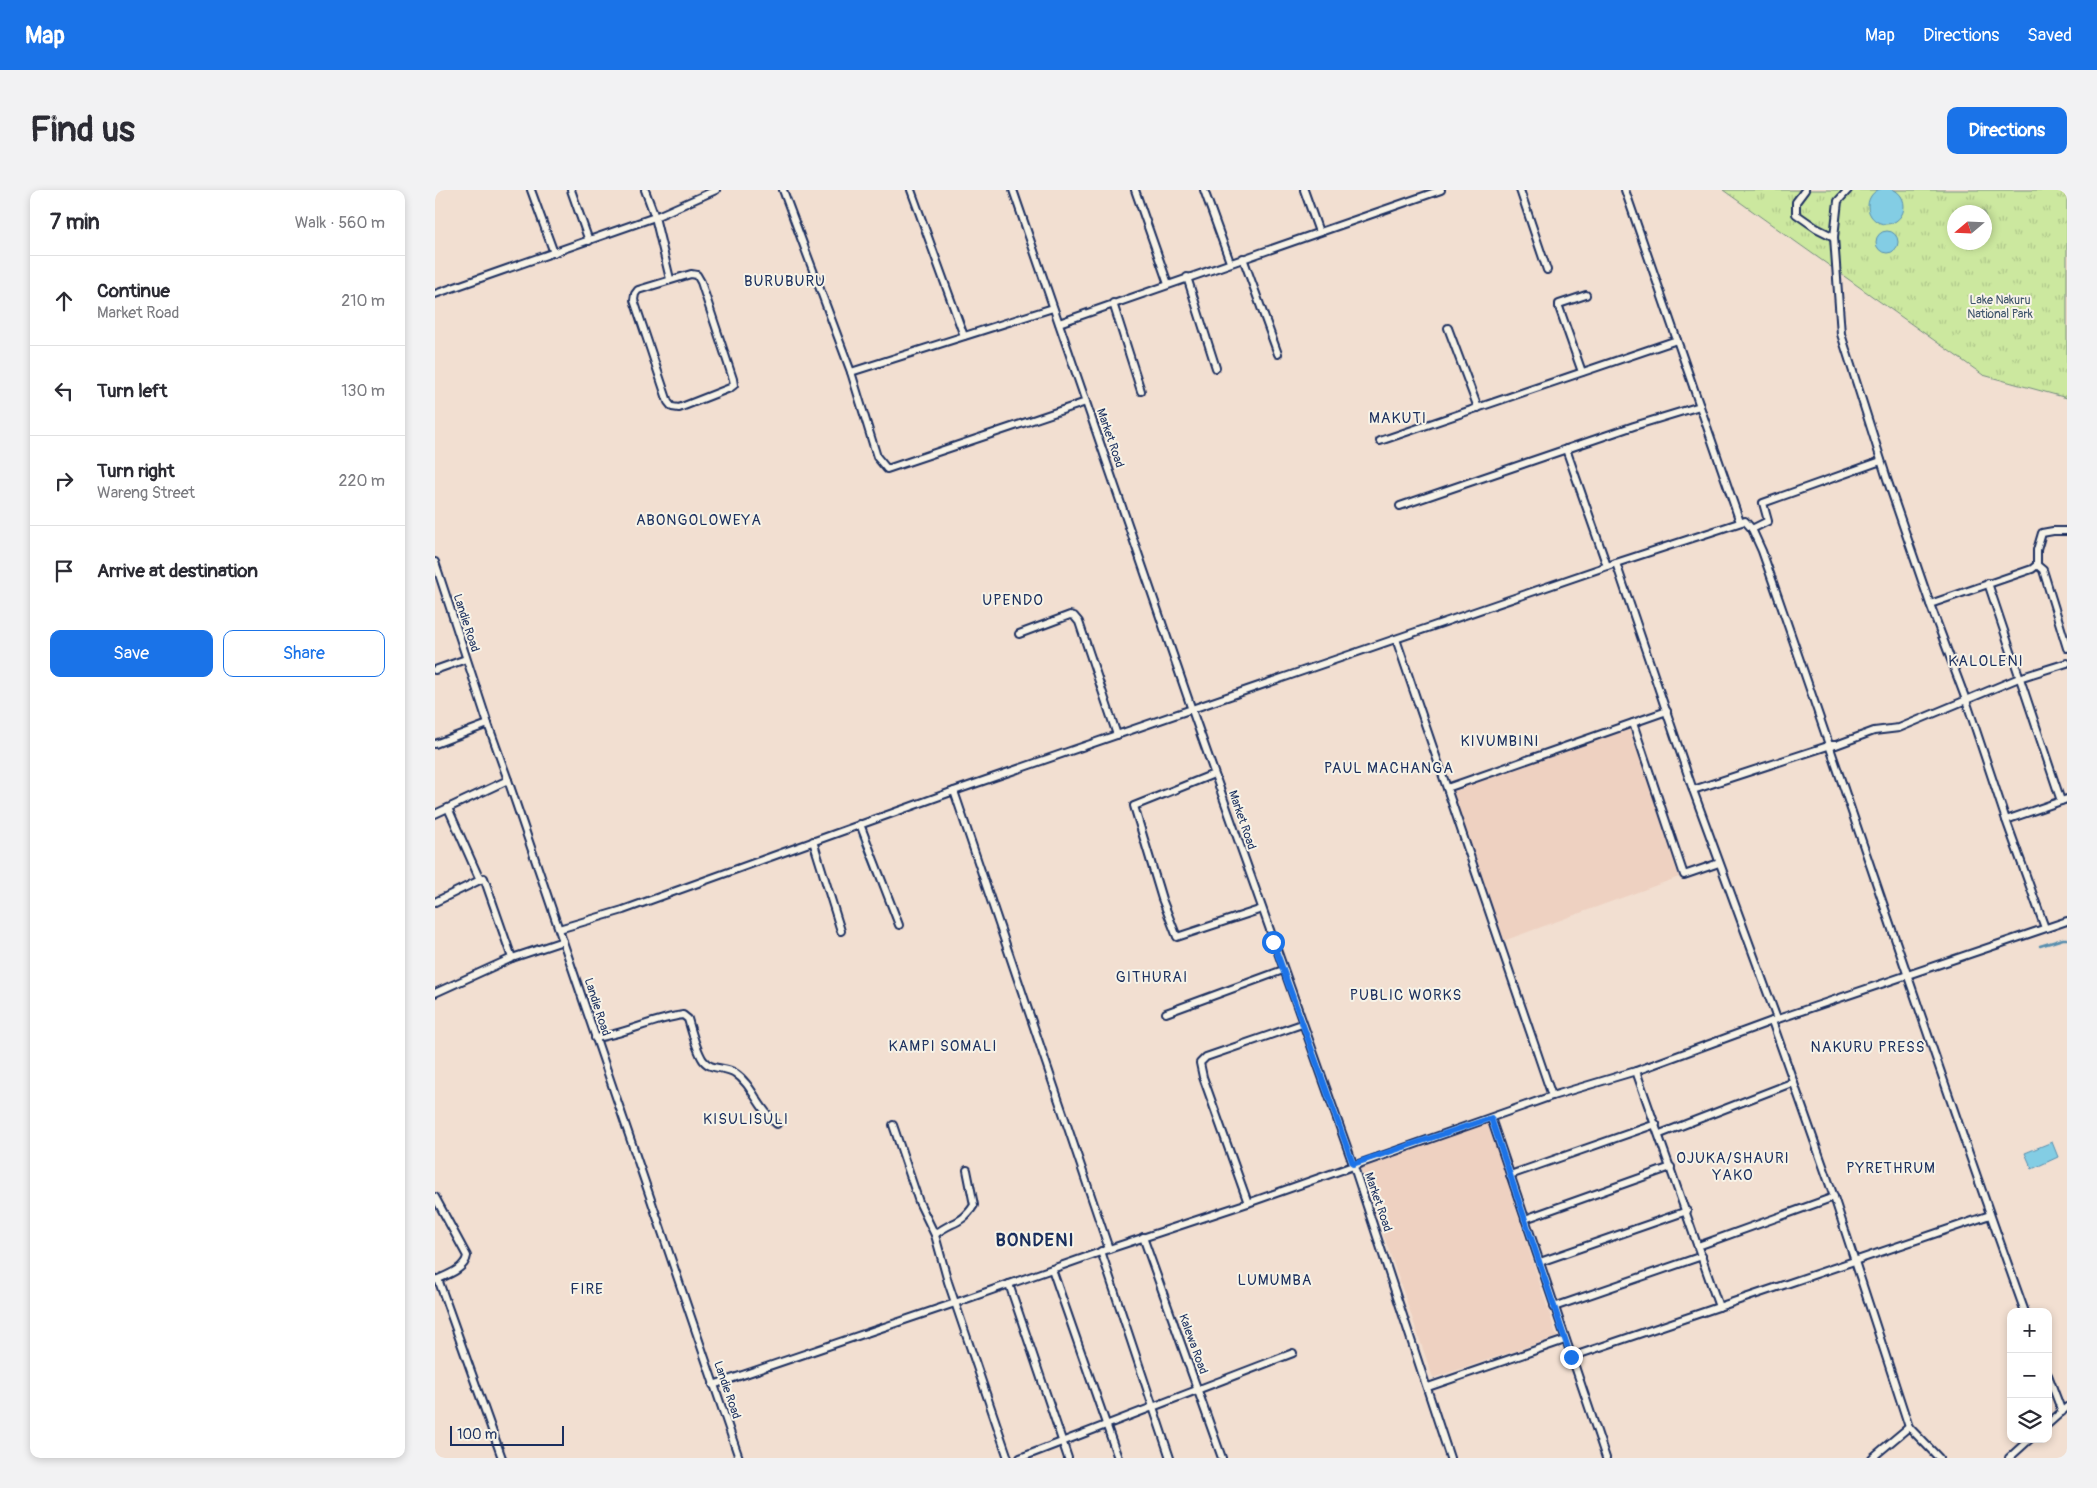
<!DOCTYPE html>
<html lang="en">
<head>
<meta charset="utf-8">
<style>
  :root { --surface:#fff; --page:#f2f2f3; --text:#2b2b33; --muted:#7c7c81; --line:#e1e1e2; --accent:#1a73e8 }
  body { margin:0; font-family:Pangolin,sans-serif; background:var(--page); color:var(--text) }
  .controls { position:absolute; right:15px; bottom:15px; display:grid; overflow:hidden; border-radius:10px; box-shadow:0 2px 8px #0003 }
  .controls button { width:45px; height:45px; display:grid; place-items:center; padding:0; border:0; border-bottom:1px solid var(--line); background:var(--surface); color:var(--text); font:25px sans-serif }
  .compass { position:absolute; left:1512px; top:15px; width:45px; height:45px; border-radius:50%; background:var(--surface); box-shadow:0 2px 8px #0003; rotate:251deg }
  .scale { position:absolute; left:15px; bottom:12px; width:114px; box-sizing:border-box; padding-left:5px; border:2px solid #1b2f5e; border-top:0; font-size:14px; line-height:18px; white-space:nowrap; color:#1b2f5e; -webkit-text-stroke:4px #f7f3e8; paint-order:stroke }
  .stop { position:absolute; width:15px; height:15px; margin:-11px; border:4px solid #1a73e8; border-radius:50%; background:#fff }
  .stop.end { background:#1a73e8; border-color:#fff; box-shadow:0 1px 5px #0008 }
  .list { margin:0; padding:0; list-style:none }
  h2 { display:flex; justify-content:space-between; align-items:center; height:65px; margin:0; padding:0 20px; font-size:21px }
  h2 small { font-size:16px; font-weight:400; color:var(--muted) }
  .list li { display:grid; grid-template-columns:32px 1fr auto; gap:15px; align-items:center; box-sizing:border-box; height:90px; padding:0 20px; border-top:1px solid var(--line) }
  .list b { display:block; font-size:19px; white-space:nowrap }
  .list p { margin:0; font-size:16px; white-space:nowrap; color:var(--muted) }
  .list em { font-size:16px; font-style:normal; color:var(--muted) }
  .actions { display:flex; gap:10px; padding:15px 20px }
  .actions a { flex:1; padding:11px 0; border:1px solid var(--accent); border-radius:10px; text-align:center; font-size:18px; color:var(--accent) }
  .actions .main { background:var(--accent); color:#fff }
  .icon { flex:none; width:28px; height:28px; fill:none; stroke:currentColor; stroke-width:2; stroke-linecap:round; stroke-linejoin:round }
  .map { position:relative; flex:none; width:1632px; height:1268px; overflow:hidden; border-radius:10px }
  header { display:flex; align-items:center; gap:30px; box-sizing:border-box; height:70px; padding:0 25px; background:var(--accent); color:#fff }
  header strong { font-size:24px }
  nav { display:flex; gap:28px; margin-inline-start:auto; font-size:18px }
  .intro { display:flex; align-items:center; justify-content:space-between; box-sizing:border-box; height:120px; padding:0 30px }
  h1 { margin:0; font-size:35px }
  .button { padding:12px 22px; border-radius:10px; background:var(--accent); color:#fff; font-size:18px; font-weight:700 }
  main { display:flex; gap:30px; padding:0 30px }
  aside { flex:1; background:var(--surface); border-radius:10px; box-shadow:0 2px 8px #0003 }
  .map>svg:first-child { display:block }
</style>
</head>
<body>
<header>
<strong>Map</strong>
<nav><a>Map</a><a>Directions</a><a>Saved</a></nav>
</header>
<div class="intro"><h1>Find us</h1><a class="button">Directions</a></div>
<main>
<aside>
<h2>7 min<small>Walk · 560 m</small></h2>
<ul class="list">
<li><svg class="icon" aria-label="ahead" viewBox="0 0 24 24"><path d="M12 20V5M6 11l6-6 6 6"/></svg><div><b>Continue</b><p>Market Road</p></div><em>210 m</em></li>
<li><svg class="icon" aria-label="left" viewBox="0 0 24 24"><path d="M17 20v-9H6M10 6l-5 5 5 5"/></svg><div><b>Turn left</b></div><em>130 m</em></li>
<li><svg class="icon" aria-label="right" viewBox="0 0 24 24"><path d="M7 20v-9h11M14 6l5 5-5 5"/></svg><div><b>Turn right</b><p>Wareng Street</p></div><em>220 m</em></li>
<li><svg class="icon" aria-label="arrive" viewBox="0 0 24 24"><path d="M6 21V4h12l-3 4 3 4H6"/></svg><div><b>Arrive at destination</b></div></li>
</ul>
<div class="actions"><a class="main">Save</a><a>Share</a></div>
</aside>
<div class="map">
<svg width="1632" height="1268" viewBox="0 0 1632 1268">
  <defs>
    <pattern id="grass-tufts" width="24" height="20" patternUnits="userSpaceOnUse" patternTransform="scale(1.25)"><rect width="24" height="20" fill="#cce89f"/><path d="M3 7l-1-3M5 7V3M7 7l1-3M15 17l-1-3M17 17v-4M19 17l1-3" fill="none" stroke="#afc78b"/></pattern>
  </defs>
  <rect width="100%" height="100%" fill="#f2dfd1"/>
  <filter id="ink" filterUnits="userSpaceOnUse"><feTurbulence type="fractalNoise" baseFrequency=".02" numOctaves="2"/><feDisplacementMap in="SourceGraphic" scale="10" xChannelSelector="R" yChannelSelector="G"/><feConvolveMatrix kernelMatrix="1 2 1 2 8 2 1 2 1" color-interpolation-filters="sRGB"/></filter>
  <g filter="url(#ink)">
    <g fill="#eed1c1">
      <polygon points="1196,538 1244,687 1068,751 1016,601"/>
      <polygon points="1053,932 1122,1147 998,1188 924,974"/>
    </g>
    <path fill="url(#grass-tufts)" stroke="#748c7e" fill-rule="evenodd" d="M1288 0H1632V208L1548 185ZM1520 22H1550V52H1520Z"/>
    <g fill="#83cde4" stroke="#598eae">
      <circle cx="1451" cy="16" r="18"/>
      <circle cx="1452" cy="52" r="11"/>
      <polygon points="1617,952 1623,967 1597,979 1590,963"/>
    </g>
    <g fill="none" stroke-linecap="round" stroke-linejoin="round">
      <g stroke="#598eae" stroke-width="2.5">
        <polyline points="763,545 776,582"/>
        <polyline points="425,646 440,683"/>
        <polyline points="1605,756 1628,749 1632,749"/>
      </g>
      <defs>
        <g id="minor">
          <polyline points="96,0 119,63"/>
          <polyline points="136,0 154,51"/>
          <polyline points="210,0 220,27 235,89"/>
          <polyline points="348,0 416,182 442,267 452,279 651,212"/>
          <polyline points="476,0 529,146"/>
          <polyline points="578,0 757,520 918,974 1015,1268"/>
          <polyline points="700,0 733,94"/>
          <polyline points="769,0 795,72"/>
          <polyline points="869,0 884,42"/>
          <polyline points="1085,0 1112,80"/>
          <polyline points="1190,0 1305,332"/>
          <polyline points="1370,0 1361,12 1361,24 1381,38 1399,47"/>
          <polyline points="1413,0 1403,11 1399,47 1406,144 1453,292 1495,414 1531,510 1571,630 1610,738"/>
          <polyline points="808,68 843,164"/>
          <polygon points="256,84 262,85 266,92 298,189 299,195 295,198 244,218 237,217 233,212 199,110 200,104 203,100"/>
          <polyline points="752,87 781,178"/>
          <polyline points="0,104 220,27 281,0"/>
          <polyline points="678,113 706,201"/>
          <polyline points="624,133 1006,0"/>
          <polyline points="1013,138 1043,218"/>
          <polyline points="416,182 618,118"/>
          <polyline points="1147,182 1124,117 1124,114 1151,105"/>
          <polyline points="945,251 1242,150"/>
          <polyline points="1131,259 1172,376"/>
          <polyline points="965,316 1199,236 1265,216"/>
          <polyline points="1317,339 1333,331 1328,313 1446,271"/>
          <polyline points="0,372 53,534 73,590 304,1268"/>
          <polyline points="1181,373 1258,600 1342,829"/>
          <polyline points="1602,375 1602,360 1607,343 1618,341 1632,341"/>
          <polyline points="1553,393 1626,611"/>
          <polyline points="1495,414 1597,379 1602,375 1608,380 1632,458"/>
          <polyline points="584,444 635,425 639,426 644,432 682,545"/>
          <polyline points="961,449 1117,906"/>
          <polyline points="0,480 31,469"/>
          <polyline points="1198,533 1249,685 1284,673"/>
          <polyline points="0,554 53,534"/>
          <polyline points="779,584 699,616 727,709 742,747 827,719"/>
          <polyline points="1012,598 1232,521"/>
          <polyline points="1258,600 1396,555 1401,555 1439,541 1464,538 1584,488 1632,473"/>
          <polyline points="519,601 674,1059"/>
          <polyline points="0,624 73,590"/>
          <polyline points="1571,630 1632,609"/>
          <polyline points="425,634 464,735"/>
          <polyline points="378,651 406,741"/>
          <polyline points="45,690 49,688 77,768"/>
          <polyline points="0,712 45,690 13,618"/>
          <path d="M124 739 188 720 519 601 1181 373 1310 331 1317 339 1327 361C1416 614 1499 870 1590 1122"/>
          <polyline points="0,803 77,768 128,751"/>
          <polyline points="731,823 848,780"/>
          <polyline points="1337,831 1399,1007 1474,1237 1504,1268"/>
          <path d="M160 848C190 844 218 829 248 825L253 829C257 842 261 859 268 870 276 881 290 876 300 883 317 894 324 920 342 934"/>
          <polyline points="1201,881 1284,1117"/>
          <polyline points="1056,928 1171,1268"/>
          <polyline points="458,935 484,1012 500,1045"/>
          <polyline points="1225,944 1359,892"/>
          <path d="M532 980 539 1015C526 1036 515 1031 500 1045L513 1092 573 1268"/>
          <polyline points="1075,985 1221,934"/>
          <path d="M0 1007 32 1066C30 1079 12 1085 1 1090"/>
          <polyline points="813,1013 768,887 765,873 771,867 867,834"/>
          <polyline points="1090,1029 1236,977"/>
          <polyline points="708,1047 787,1268"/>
          <polyline points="1263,1056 1399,1007"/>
          <polyline points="666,1061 735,1268"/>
          <polyline points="1105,1072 1252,1021"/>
          <polyline points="617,1079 683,1268"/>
          <polyline points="3,1089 67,1268"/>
          <polyline points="574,1094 633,1268"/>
          <polyline points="1119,1117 1267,1066"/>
          <polyline points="1136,1167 1555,1025"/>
          <polyline points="1613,1185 1627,1222"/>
          <polyline points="278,1195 520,1113 674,1059 813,1013 1117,906 1201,881 1337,831 1632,731"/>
          <polyline points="993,1197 1130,1150"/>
          <polyline points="1613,1234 1632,1217"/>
          <polyline points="585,1268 858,1163"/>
          <polyline points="1437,1268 1474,1237"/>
          <polyline points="1574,1268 1595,1249"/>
        </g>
      </defs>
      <use href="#minor" stroke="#1b2f5e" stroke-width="10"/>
      <use href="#minor" stroke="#f7f3e8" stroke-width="6"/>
    </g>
  </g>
  <g fill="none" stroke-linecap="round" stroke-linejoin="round" filter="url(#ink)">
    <polyline stroke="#1a73e8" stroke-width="6" points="838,752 918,974 1056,928 1136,1167"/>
  </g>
  <g text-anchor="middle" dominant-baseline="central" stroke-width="4" stroke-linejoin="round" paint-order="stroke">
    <g font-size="12" fill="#3e546b" stroke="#f7f3e8">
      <text x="1565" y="110">Lake Nakuru<tspan x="1565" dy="14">National Park</tspan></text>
    </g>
    <g font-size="12" fill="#1b2f5e" stroke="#f7f3e8">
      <text transform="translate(675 248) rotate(71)">Market Road</text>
      <text transform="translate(31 433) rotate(72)">Landie Road</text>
      <text transform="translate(807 630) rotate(71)">Market Road</text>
      <text transform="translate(162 817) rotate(72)">Landie Road</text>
      <text transform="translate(943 1012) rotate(71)">Market Road</text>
      <text transform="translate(758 1154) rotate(70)">Kalewa Road</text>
      <text transform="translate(292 1200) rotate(71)">Landie Road</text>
    </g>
    <g font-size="15" letter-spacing="1" fill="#1b2f5e" stroke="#f7f3e8">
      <text x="350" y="91">BURUBURU</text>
      <text x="963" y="228">MAKUTI</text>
      <text x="264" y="330">ABONGOLOWEYA</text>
      <text x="578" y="410">UPENDO</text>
      <text x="1551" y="471">KALOLENI</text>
      <text x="1065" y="551">KIVUMBINI</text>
      <text x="954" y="578">PAUL MACHANGA</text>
      <text x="717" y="787">GITHURAI</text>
      <text x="971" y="805">PUBLIC WORKS</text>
      <text x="508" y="856">KAMPI SOMALI</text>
      <text x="1433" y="857">NAKURU PRESS</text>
      <text x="311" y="929">KISULISULI</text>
      <text x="1298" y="968">OJUKA/SHAURI<tspan x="1298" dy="17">YAKO</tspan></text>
      <text x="1456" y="978">PYRETHRUM</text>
      <text x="840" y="1090">LUMUMBA</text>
      <text x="152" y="1099">FIRE</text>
    </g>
    <g font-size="18" font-weight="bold" letter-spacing="1" fill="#1b2f5e" stroke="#f7f3e8">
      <text x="600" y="1050">BONDENI</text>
    </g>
  </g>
</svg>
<div class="controls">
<button>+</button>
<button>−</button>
<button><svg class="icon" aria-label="layers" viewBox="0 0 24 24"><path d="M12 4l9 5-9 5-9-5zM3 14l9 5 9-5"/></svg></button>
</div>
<svg class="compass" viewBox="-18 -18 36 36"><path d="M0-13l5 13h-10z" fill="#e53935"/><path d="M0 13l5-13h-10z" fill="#7c7c81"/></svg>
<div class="scale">100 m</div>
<div class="stop" style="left:838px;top:752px"></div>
<div class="stop end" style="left:1136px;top:1167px"></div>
</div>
</main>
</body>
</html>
